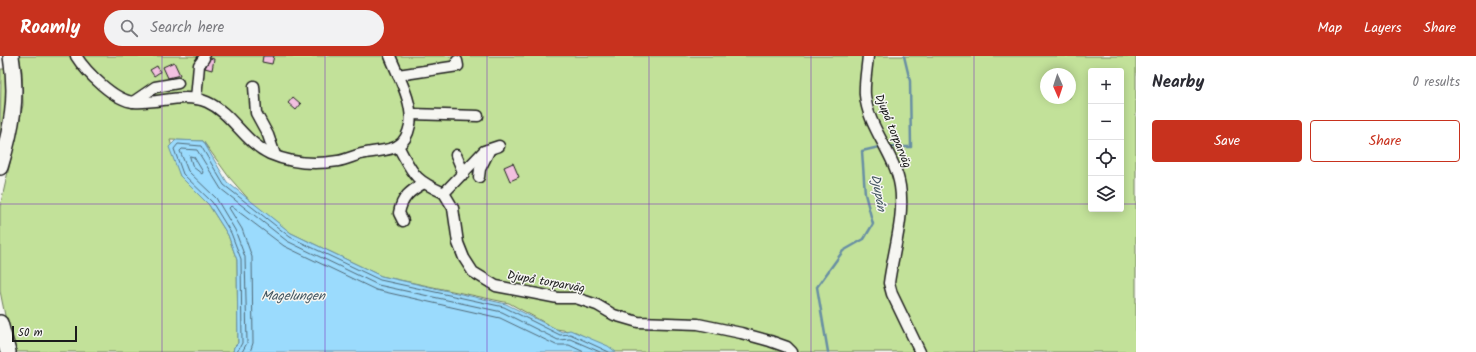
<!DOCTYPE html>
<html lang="en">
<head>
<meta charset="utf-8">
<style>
  :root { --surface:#fff; --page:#f2f2f3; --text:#2b2b33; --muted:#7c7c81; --line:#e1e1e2; --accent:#c8321e }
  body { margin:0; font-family:Kalam,sans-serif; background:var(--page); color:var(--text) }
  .controls { position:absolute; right:12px; top:12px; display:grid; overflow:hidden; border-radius:4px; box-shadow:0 2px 10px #0003 }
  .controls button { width:36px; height:36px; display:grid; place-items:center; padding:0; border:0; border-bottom:1px solid var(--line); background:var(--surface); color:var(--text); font:20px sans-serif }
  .compass { position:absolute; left:1040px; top:12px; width:36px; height:36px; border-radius:50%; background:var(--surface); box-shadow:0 2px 10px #0003; rotate:177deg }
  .scale { position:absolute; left:12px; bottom:10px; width:65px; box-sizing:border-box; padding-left:4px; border:2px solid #1c1c1c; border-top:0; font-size:11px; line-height:14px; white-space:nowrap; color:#1c1c1c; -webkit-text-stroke:3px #f6f6f2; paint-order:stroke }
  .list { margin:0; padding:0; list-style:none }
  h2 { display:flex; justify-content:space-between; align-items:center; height:52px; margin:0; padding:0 16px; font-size:17px }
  h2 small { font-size:13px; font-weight:400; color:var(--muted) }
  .actions { display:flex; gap:8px; padding:12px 16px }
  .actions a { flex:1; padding:9px 0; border:1px solid var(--accent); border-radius:4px; text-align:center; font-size:14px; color:var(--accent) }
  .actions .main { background:var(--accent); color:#fff }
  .icon { flex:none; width:22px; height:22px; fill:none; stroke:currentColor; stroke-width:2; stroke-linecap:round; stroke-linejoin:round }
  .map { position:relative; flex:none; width:1136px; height:296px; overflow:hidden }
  header { display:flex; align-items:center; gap:24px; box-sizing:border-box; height:56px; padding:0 20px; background:var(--accent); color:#fff }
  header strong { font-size:19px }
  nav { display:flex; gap:22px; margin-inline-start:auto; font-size:14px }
  .search { width:280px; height:36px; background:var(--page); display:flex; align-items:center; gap:10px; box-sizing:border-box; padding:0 14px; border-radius:22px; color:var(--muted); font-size:15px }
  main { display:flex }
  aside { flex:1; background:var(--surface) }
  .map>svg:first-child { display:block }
</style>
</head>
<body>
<header>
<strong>Roamly</strong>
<div class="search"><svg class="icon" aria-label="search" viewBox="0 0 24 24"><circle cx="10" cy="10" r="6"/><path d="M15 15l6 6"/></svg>Search here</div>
<nav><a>Map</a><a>Layers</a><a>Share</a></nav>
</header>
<main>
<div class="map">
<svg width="1136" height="296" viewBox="0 0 1136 296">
  <rect width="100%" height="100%" fill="#f6f6f2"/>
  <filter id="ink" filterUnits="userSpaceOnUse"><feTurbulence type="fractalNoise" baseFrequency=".025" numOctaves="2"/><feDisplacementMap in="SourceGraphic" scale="8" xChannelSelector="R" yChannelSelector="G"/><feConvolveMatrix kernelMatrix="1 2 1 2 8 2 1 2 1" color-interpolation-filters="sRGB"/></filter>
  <g filter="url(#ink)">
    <g fill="#c2e199" stroke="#6f7e5a" fill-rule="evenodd">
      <path d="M19 0H1136V296H613L576 276 556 273 509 247 381 220 291 177 251 146 229 121 203 85 170 84 180 120 209 149 228 179 237 204 238 287 234 291 233 296H16L8 274 0 235V151L23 49 22 15ZM1091 15H1121V153H1091ZM1046 18H1070V42H1046Z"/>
      <polygon points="1,13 6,13 7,50 0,80"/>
    </g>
    <polygon fill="#9bdbfd" stroke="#688fa3" points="176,84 203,85 227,126 291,177 381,220 506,248 562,276 570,274 608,290 616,296 233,296 234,291 238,287 237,204 228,179 209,149 180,120 169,91"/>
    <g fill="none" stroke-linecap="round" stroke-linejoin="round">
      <g stroke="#4f6876" stroke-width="1">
        <polygon points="190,100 194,101 203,116 202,118 193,111"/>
        <polyline points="237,296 242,287 241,203 231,177 212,146 183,118 174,93 178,88 201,90 224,129 290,181 380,224 504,251 560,279 570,278 609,296"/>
        <polyline points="242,296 247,287 245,201 235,174 216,142 188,115 180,95 182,93 197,94 221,133 287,185 378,229 502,256 558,284 570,283 600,296"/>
        <polyline points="250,296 253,287 252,201 242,173 229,152 231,150 284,190 376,234 500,262 556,289 569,289 584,296"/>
      </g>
      <g stroke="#688fa3" stroke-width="2.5">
        <polyline points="890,91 911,91 910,25 904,0"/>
        <polyline points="828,296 817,231 843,195 864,183 873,168 865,138 862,95 879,91"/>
      </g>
    </g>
    <g fill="#f2c0e0" stroke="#1c1c1c">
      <polygon points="263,0 274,0 272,8 262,6"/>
      <polygon points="210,2 214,3 212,14 205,12"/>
      <polygon points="174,6 180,19 168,22 163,11"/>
      <polygon points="157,10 160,16 154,20 150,14"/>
      <polygon points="293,41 301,48 296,54 288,47"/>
      <polygon points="513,107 519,121 510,125 504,111"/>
    </g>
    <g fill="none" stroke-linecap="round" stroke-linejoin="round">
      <defs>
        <g id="minor">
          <path d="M76 0C86 16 115 45 134 46 158 48 184 36 207 46 232 57 244 86 270 98 291 107 315 109 338 105 346 104 353 100 361 98 384 92 404 99 410 69 414 47 398 20 390 0"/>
          <path d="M868 0C867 12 864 28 865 39 868 72 895 98 900 130 905 161 893 196 889 227L892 238 920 296"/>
          <polyline points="398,19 458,10 457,5"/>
          <polyline points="254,30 256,57 268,79 275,99"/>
          <polyline points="196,43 199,9 204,2"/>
          <polyline points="133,46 155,31 178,27"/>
          <polyline points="411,58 478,60"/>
          <path d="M398 90C414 119 413 123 444 137"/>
          <polyline points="456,99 464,118"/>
          <polyline points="479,121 480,113 489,95"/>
          <polyline points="444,137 453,152 458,187 464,202 473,216 496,230 558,242 576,242 597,249 614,259 638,266 698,268 741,277 770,285 787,291 792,296"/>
          <polyline points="444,137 484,95 499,90"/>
          <path d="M403 165 399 157C402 141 410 135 424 127"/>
        </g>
        <g id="highway">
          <path d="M0 111C12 72 18 41 11 0"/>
          <polyline points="0,267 8,296"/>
        </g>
      </defs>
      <use href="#minor" stroke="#1c1c1c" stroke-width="13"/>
      <use href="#highway" stroke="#1c1c1c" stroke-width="18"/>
      <use href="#minor" stroke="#f6f6f2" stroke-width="10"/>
      <use href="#highway" stroke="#f6f6f2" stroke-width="15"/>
    </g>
  </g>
  <path fill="none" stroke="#7b2cbf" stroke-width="1" stroke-opacity="0.55" d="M162 0V296M325 0V296M487 0V296M649 0V296M811 0V296M974 0V296M0 148H1091M1121 148H1136"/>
  <g text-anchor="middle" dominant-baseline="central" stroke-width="3" stroke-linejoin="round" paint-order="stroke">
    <g font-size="12" fill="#1c1c1c" stroke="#f6f6f2">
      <text transform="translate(893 75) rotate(68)">Djupå torparväg</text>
      <text transform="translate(546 226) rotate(10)">Djupå torparväg</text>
    </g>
    <g font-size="13" font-style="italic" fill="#425560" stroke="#f6f6f2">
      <text transform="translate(878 137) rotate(80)">Djupån</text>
      <text x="293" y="240">Magelungen</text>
    </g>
  </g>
</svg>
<div class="controls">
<button>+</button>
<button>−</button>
<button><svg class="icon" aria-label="locate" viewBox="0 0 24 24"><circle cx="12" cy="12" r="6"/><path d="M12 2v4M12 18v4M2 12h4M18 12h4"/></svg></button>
<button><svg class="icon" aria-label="layers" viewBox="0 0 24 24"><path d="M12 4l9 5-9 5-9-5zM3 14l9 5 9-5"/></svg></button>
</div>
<svg class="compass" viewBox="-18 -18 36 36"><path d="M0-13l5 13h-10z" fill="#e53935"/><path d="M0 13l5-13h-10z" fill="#7c7c81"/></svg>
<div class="scale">50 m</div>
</div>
<aside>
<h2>Nearby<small>0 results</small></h2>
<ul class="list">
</ul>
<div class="actions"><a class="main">Save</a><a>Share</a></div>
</aside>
</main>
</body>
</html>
